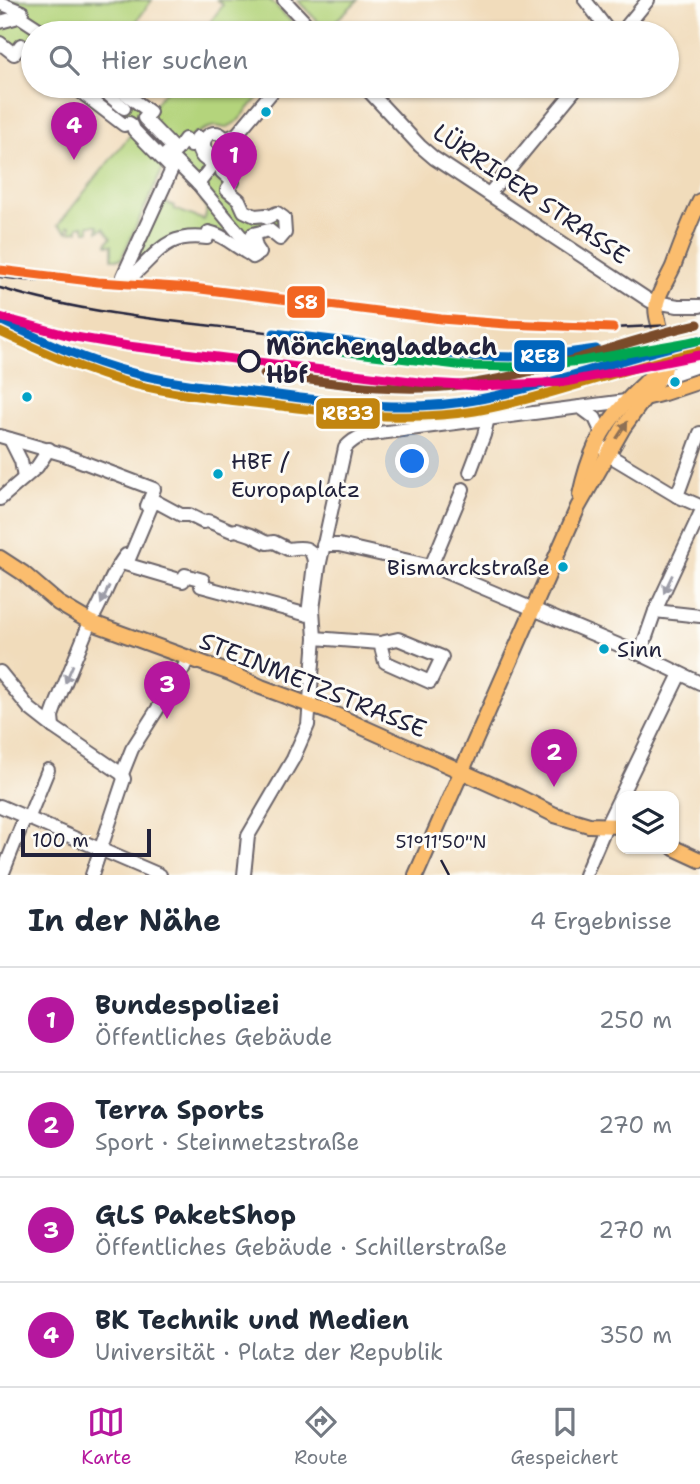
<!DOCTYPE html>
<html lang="de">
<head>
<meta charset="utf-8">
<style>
  :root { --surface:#fff; --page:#f6f6f7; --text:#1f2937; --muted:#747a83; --line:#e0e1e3; --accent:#b5179e }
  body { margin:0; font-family:"Shantell Sans",sans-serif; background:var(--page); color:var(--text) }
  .controls { position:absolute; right:21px; bottom:21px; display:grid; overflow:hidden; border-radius:14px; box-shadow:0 2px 5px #0004 }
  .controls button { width:63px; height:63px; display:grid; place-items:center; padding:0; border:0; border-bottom:2px solid var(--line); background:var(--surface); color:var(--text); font:35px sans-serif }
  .scale { position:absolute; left:21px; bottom:18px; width:130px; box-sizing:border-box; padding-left:7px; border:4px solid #22223b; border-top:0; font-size:19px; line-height:24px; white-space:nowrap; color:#22223b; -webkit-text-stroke:5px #fdfcf7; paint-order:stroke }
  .you { position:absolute; left:413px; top:462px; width:24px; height:24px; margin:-18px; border:5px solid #fff; border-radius:50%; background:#1a73e8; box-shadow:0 0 0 10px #1a73e833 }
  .badge { display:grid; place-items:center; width:46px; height:46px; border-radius:50%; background:var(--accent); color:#fff; font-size:23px; font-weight:700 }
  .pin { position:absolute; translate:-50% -58px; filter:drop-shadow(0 2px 4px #0008) }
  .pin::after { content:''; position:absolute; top:37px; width:24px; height:21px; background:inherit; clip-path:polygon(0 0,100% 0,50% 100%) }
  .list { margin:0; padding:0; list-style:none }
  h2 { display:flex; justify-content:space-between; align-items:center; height:91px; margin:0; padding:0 28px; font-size:30px }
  h2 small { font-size:23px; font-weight:400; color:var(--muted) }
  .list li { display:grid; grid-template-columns:46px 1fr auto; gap:21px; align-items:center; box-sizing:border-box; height:105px; padding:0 28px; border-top:2px solid var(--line) }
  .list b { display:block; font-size:26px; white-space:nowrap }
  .list p { margin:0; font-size:23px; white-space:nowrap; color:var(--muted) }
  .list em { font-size:23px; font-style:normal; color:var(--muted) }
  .icon { flex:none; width:38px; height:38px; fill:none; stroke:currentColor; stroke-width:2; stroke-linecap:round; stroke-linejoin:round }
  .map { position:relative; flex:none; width:700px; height:875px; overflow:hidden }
  .search { position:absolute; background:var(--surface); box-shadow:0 2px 5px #0004; left:21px; right:21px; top:21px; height:77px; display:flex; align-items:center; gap:18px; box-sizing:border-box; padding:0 24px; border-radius:38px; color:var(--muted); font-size:26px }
  .sheet { height:511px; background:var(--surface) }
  nav { display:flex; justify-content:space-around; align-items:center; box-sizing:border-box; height:98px; border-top:2px solid var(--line); background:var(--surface); font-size:19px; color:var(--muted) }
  nav a { display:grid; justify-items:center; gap:4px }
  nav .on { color:var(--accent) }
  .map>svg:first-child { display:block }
</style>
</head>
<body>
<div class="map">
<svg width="700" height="875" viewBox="0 0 700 875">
  <rect width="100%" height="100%" fill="#fdfcf7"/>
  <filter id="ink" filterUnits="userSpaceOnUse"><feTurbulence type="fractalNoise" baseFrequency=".0143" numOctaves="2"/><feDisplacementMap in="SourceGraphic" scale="14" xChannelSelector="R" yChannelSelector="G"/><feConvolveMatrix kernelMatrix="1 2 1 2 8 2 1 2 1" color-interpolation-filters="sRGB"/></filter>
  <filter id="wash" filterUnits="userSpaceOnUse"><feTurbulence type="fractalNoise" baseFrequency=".00686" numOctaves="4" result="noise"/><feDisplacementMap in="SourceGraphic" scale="28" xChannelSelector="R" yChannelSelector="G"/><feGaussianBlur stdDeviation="1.57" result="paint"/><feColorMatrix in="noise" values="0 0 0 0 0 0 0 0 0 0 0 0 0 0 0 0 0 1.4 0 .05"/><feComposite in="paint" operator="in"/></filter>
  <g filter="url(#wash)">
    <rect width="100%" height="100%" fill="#f1dcbb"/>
    <g fill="#b4d47b" stroke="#6b7b5b" stroke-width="2" fill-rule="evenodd">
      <polygon points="1,0 152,0 128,33 33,33 33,55 21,46 14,54 0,43"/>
      <polygon points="217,0 270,0 303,33 202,33 223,5"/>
      <polygon points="297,0 358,0 326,30"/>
      <path d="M73 86H115L149 111 169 86H268L238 121 226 128 215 126 205 129 187 138 198 150 223 161 227 190 242 208 274 215 285 233 269 230 228 240 184 238 123 276 171 170 165 164 121 259H112V245H107V242L111 238 104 228 98 231V225H89V231H85L84 226H78V231L71 232V226H68V232L58 225 134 130ZM176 170 203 198 201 200C207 207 208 212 204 220L174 209V206L162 201Z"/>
    </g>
  </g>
  <g filter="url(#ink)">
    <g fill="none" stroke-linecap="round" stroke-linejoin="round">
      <defs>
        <g id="minor">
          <polyline points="284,0 315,33"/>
          <polyline points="585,0 610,33"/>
          <polyline points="0,3 22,12 19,15 22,18 45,33"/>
          <polyline points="0,22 15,18"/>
          <polyline points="621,33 648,0"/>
          <polyline points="0,43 14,54 21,45 33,55"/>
          <path d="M73 86 124 125 129 123 132 125 134 130 172 169 123 276 130 278C158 254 164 233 207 238L209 232C223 235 232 244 244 251 247 253 251 255 253 257L260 253 256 247 253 234 269 230 280 239 285 233 284 218 277 213 267 218 266 215 255 216 244 211 239 200 227 190 233 182 222 172 226 167 223 161C205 165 196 156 198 137L191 146 185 139 176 151 144 118 150 112 115 86"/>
          <polyline points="98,86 124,108"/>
          <polyline points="364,86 420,146 434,158 650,301 678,306 700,306"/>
          <circle cx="215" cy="144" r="11"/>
          <polyline points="224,140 237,134 277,86"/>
          <polyline points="167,153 198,184 254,252"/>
          <polyline points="198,184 213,165"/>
          <polyline points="489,194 578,86"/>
          <polyline points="667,351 675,360 693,367"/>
          <polyline points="656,380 700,365"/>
          <polyline points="580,407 595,418 602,433"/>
          <polyline points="0,436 62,454 154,489 147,506"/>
          <polyline points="10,439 21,461 24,478"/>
          <polyline points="602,447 607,454 677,496 700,506"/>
          <polyline points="470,472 484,435 488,418"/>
          <polyline points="677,496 700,433"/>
          <polyline points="0,499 37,467 49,449"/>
          <path d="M155 501 181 515H189L203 522 208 521 232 531 236 530 251 535 267 543 274 542 288 549C301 547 313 545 314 563L308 615 201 586 203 580 185 575 183 581 125 564 129 559 151 507Z"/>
          <polyline points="323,545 339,545 431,566 640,654 700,683"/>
          <polyline points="431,566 463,489"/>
          <polyline points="655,611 700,616"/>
          <polyline points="315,638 380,643 398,639 442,657 430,682 385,662 380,643"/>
          <polyline points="640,654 655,611 700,514"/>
          <polyline points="0,672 30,709 53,727 122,774"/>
          <path d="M53 727 52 716 56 705 90 622C104 601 110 574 126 555"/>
          <polyline points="0,806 160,875"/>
          <polyline points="28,819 48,770"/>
          <polyline points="2,875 25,817"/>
          <polyline points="92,875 124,779 122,774 132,749 183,669 188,658"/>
          <path d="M244 875 248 836 293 759 308 725 315 638 313 609 319 567 345 448C351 441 356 438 364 435L626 401 629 399"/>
          <polyline points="585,875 606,826 680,674"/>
        </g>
        <g id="major">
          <polyline points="641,399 664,393 700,381"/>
          <path d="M580 495C588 458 599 430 626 402 634 392 645 384 653 374"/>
          <polyline points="0,558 23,573 58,603 90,622 230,673 261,687 331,713 519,797 555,815 589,825 621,826"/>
          <polyline points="674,848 700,860"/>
          <path d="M416 875 578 507 623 428 664 371C673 347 652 321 657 302 660 290 668 278 673 267 681 245 689 223 700 201"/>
        </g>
      </defs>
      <use href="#minor" stroke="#6a6368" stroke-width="16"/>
      <use href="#major" stroke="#6a6368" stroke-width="18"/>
      <use href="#minor" stroke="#fff" stroke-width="12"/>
      <use href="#major" stroke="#fbbd6e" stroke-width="14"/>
      <g stroke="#22223b" stroke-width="2.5">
        <polyline points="0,277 24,280 98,282"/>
        <path d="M0 288C88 315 182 322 274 333"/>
        <polyline points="613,328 674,325 700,322"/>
      </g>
      <defs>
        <g id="rail-1">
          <path d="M0 320C43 341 86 361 133 373 182 386 234 389 285 396 348 404 411 412 475 400 551 386 624 356 700 340"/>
          <polyline points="274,333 467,356 522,357 552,355 596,349"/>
        </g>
        <path id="rail-2" d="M0 332C43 352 87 372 133 384 181 396 230 400 280 406 345 414 409 422 475 411 551 397 624 367 700 351"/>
        <polyline id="rail-3" points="0,270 98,282 193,288 441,319 506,324 613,328"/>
        <path id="rail-4" d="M264 374C329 382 395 394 461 385 542 375 618 342 698 324"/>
        <polyline id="rail-5" points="273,343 466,366 522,367 581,361 700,340"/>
        <polyline id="rail-6" points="0,317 70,336 128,346 427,383 480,386 565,382 700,355"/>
      </defs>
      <use href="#rail-1" stroke="#fdfcf7" stroke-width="14"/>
      <use href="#rail-2" stroke="#fdfcf7" stroke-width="14"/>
      <use href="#rail-3" stroke="#fdfcf7" stroke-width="14"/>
      <use href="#rail-4" stroke="#fdfcf7" stroke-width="14"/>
      <use href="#rail-5" stroke="#fdfcf7" stroke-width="14"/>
      <use href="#rail-6" stroke="#fdfcf7" stroke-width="14"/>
      <use href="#rail-1" stroke="#0065bd" stroke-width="9"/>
      <use href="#rail-2" stroke="#c2850f" stroke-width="9"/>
      <use href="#rail-3" stroke="#f26522" stroke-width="9"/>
      <use href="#rail-4" stroke="#7a4b2a" stroke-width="9"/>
      <use href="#rail-5" stroke="#00a651" stroke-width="9"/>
      <use href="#rail-6" stroke="#e5007d" stroke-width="9"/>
    </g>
    <defs><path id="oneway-solid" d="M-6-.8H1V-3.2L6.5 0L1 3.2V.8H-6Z" transform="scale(1.75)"/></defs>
    <use fill="#8e7054" href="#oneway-solid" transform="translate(622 430) rotate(-57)"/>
    <g fill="#9c9ca7">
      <use href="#oneway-solid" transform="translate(668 584) rotate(115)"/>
      <use href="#oneway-solid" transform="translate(105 595) rotate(114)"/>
      <use href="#oneway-solid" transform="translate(69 674) rotate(113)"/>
    </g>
  </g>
  <path fill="none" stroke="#22223b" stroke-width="2.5" d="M441 860 449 875"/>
  <g fill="#02a2c7" stroke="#fdfcf7" stroke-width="2.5">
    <circle cx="266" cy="112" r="6"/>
    <circle cx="675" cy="382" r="6"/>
    <circle cx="27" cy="397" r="6"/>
    <circle cx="218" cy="474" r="6"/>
    <circle cx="563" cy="567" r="6"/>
    <circle cx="604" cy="649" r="6"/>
  </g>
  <circle fill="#fdfcf7" stroke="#22223b" stroke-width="3.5" cx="249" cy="361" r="10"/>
  <g text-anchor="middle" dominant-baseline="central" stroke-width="6" stroke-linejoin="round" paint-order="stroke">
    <g font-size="22" fill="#22223b" stroke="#fdfcf7" text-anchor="start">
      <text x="231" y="461">HBF /<tspan x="231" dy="28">Europaplatz</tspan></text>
      <text x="550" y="567" text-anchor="end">Bismarckstraße</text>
      <text x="617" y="649">Sinn</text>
    </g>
    <g font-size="24" fill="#22223b" stroke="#fdfcf7">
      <text transform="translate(531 194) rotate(34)">LÜRRIPER STRASSE</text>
      <text transform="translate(313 685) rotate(22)">STEINMETZSTRASSE</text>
    </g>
    <g font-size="24" font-weight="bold" fill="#22223b" stroke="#fdfcf7" text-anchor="start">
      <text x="266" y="347">Mönchengladbach<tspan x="266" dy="28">Hbf</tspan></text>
    </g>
  </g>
  <g font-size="18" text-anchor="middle" fill="#22223b" stroke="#fdfcf7" stroke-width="6" stroke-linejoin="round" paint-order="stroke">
    <text x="441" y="848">51°11'50"N</text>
  </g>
  <g stroke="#fdfcf7" stroke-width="2.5">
    <rect x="286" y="285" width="40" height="34" rx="7" fill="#f26522"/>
    <rect x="513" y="339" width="53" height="34" rx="7" fill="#0065bd"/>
    <rect x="315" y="397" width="66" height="33" rx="7" fill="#c2850f"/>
  </g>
  <g font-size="19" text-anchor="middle" font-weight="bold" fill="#fff">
    <text x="306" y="309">S8</text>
    <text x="540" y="363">RE8</text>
    <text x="348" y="420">RB33</text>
  </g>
</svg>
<div class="controls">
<button><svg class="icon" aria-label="layers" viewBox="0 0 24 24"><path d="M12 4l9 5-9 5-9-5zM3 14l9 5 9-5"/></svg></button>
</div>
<div class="scale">100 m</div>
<div class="you"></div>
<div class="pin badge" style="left:234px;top:190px">1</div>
<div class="pin badge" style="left:554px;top:787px">2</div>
<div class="pin badge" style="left:167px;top:719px">3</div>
<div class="pin badge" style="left:74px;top:160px">4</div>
<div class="search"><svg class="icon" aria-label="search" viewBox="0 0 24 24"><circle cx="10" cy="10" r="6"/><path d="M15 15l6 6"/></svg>Hier suchen</div>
</div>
<section class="sheet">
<h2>In der Nähe<small>4 Ergebnisse</small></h2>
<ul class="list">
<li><span class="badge">1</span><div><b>Bundespolizei</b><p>Öffentliches Gebäude</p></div><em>250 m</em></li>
<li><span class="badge">2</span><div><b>Terra Sports</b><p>Sport · Steinmetzstraße</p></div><em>270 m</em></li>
<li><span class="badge">3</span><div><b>GLS PaketShop</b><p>Öffentliches Gebäude · Schillerstraße</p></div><em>270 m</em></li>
<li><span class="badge">4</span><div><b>BK Technik und Medien</b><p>Universität · Platz der Republik</p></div><em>350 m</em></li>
</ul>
</section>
<nav>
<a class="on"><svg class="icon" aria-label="map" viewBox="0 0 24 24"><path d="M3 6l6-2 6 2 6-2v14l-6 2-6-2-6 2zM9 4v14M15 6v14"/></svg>Karte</a>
<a><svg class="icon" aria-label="directions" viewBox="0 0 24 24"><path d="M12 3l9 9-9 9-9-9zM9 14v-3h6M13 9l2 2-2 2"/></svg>Route</a>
<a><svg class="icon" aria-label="saved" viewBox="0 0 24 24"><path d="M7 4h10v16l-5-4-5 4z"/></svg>Gespeichert</a>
</nav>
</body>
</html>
